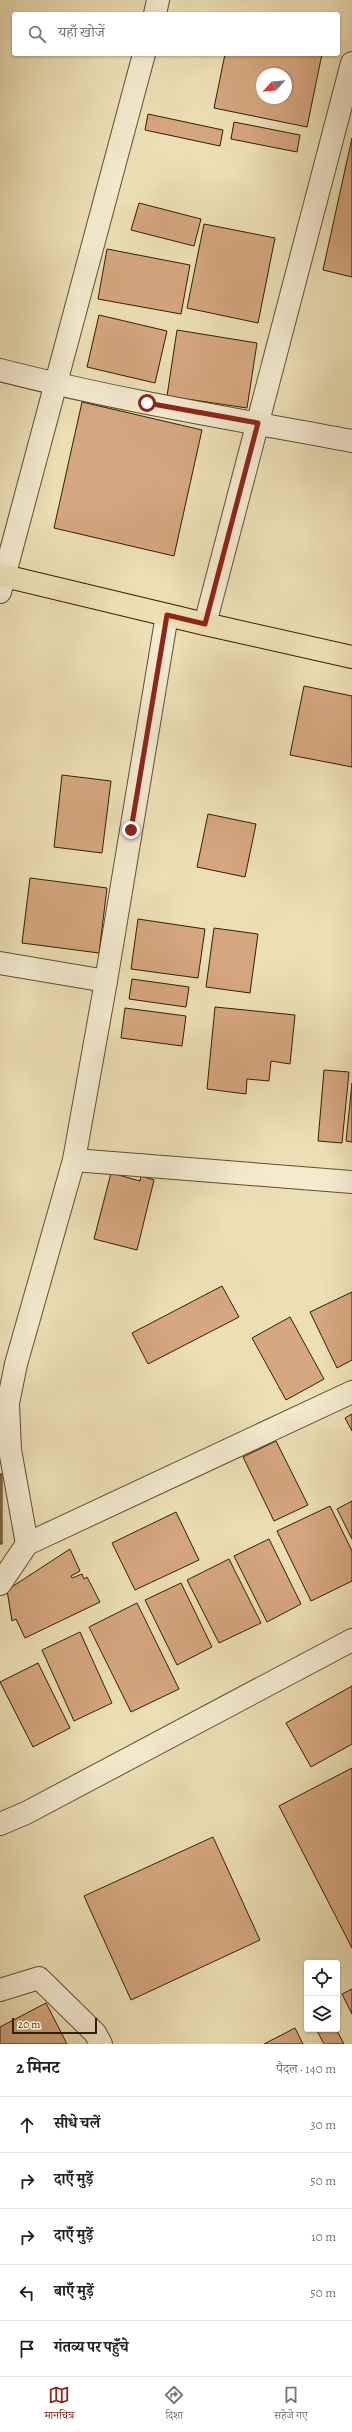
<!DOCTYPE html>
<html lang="hi">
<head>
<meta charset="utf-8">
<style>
  :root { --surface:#fff; --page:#f6f6f6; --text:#222; --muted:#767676; --line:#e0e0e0; --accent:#8f2418 }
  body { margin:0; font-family:Alegreya,"Noto Serif Devanagari",serif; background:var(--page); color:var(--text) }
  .controls { position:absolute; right:12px; bottom:12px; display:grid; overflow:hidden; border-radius:4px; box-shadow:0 1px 3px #0004 }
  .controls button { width:36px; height:36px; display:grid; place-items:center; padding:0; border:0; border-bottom:1px solid var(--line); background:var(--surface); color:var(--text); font:20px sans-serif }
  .compass { position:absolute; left:256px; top:68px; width:36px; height:36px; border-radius:50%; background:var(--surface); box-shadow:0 1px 3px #0004; rotate:244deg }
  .scale { position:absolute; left:12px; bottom:10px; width:85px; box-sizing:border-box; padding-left:4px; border:2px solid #321f01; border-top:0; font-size:11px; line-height:14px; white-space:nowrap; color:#321f01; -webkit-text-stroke:3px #f3ead0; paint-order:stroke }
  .stop { position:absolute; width:12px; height:12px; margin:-9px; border:3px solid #8f2418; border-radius:50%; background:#fff }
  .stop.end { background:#8f2418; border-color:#fff; box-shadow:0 1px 4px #0008 }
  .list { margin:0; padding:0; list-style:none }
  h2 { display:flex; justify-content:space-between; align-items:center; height:52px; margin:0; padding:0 16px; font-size:17px }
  h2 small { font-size:13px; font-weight:400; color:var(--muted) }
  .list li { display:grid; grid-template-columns:26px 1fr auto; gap:12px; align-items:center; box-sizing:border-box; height:56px; padding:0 16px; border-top:1px solid var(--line) }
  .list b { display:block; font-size:15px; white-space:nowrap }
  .list em { font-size:13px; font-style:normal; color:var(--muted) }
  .icon { flex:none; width:22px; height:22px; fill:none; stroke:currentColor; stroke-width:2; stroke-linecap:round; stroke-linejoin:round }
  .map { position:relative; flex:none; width:352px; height:2044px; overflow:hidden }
  .search { position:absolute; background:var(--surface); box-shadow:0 1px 3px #0004; left:12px; right:12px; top:12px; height:44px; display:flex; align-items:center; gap:10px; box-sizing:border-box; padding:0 14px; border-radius:4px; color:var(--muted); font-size:15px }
  .sheet { height:332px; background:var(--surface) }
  nav { display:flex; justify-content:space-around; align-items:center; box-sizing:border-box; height:56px; border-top:1px solid var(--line); background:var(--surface); font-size:11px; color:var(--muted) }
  nav a { display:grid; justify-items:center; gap:2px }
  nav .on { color:var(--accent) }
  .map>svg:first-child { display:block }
</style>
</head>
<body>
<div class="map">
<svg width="352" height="2044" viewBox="0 0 352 2044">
  <rect width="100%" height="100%" fill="#ecdfb6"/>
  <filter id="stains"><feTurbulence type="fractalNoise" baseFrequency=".005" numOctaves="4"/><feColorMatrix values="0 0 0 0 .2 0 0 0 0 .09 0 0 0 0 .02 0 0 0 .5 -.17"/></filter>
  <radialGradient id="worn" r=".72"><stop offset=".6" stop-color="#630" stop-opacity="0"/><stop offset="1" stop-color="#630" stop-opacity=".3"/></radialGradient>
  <g fill="#d5a67f" stroke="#321f01" fill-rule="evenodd">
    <path d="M225 54H322L307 127 214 108ZM262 74H286V98H262Z"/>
    <polygon points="148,114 223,130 220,146 145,130"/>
    <polygon points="234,122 300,135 297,152 231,139"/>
    <polygon points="352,138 352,277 323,270"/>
    <polygon points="139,203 201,219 194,246 131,230"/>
    <polygon points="204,224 275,238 258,323 187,308"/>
    <polygon points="107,249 190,265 181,314 98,299"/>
    <polygon points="99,315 167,331 155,383 87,367"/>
    <polygon points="177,330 257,343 247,408 167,396"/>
    <polygon points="82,402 202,430 174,556 54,528"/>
    <polygon points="304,686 352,696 352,767 290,755"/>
    <polygon points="62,775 111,781 102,853 54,847"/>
    <polygon points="208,814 256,824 245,877 197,867"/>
    <polygon points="30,878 107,888 99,953 22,943"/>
    <polygon points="138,919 205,929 198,978 131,969"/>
    <polygon points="214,928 258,934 250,993 206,987"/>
    <polygon points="132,979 189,987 186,1007 129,999"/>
    <polygon points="215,1007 295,1015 290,1064 271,1061 269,1081 247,1079 246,1094 207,1089"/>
    <polygon points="125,1008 186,1016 182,1046 121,1038"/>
    <polygon points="324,1070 349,1072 342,1143 318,1141"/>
    <polygon points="352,1083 352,1142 346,1141"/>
    <polygon points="111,1173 140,1181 141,1176 154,1180 137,1250 94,1239"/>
    <polygon points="222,1286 239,1317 148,1364 132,1333"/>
    <polygon points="352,1292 352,1360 337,1368 310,1312"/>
    <polygon points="290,1317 324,1379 286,1400 252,1338"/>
    <polygon points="352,1414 352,1431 345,1418"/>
    <polygon points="276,1441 308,1505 274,1521 243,1457"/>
    <rect x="0" y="1474" width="2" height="70"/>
    <polygon points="352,1501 352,1539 337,1509"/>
    <polygon points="330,1506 352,1551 352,1581 311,1601 277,1531"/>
    <polygon points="176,1512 199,1560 135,1590 112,1543"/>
    <polygon points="269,1539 301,1604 267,1622 234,1556"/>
    <polygon points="70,1549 80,1571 71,1576 72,1578 82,1574 84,1579 87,1577 100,1602 25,1638 16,1619 12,1621 7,1590"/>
    <polygon points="229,1559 261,1623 219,1643 187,1580"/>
    <polygon points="181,1583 212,1647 177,1665 145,1600"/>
    <polygon points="137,1603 179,1689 131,1712 89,1627"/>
    <polygon points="80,1632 112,1703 74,1721 42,1650"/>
    <polygon points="38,1663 70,1728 33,1747 0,1682"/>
    <polygon points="352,1686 352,1744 311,1767 286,1723"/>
    <polygon points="352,1768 352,1948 279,1806"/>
    <polygon points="213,1837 260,1940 131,2000 84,1896"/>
    <polygon points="352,1989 352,2014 342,1994"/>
    <polygon points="46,2003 67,2044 0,2044 0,2027"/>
    <polygon points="295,2028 303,2044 264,2044"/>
    <polygon points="316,2029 336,2029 344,2044 324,2044"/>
  </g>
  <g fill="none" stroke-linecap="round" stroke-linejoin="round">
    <defs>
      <g id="minor">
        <polyline points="155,14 158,0"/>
        <path d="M0 370C116 400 234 419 352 441"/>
        <polyline points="0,592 144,54"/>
        <polyline points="205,624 352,63"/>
        <polyline points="0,963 106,981"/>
        <polyline points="74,1160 352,1182"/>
        <polyline points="27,1544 10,1450 8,1403 16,1364 74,1160 106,981 167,615"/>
        <polyline points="0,1584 27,1544 352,1392"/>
        <polyline points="0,1824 26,1813 352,1640"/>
        <polyline points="0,1990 39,1978 95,2033 101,2044"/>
      </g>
      <polyline id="major" points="0,575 205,624 352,657"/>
    </defs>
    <use href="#minor" stroke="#604f2e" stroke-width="24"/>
    <use href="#major" stroke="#321f01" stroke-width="24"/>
    <use href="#minor" stroke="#f3ead0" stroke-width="22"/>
    <use href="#major" stroke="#ecdfb6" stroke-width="22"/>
  </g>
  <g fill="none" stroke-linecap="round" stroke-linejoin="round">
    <polyline stroke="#8f2418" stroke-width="5" points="131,830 167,615 205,624 258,423 147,403"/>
  </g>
  <rect width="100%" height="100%" filter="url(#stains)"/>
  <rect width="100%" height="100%" fill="url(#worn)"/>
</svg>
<div class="controls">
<button><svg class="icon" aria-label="locate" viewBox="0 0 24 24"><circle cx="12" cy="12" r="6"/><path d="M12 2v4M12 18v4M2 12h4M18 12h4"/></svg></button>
<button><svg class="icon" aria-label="layers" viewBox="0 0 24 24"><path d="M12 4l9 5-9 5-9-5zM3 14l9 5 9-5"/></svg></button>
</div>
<svg class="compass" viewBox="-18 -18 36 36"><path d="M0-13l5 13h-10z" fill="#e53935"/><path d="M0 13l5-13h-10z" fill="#767676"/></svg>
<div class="scale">20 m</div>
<div class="stop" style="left:147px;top:403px"></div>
<div class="stop end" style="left:131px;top:830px"></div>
<div class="search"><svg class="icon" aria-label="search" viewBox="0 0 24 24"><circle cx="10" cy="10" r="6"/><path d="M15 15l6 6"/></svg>यहाँ खोजें</div>
</div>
<section class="sheet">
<h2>2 मिनट<small>पैदल · 140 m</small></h2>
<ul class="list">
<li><svg class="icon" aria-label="ahead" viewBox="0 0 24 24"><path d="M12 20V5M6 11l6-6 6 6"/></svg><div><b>सीधे चलें</b></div><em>30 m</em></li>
<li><svg class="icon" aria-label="right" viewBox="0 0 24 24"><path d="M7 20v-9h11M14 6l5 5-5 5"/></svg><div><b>दाएँ मुड़ें</b></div><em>50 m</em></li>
<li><svg class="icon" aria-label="right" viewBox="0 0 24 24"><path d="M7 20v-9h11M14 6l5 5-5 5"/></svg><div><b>दाएँ मुड़ें</b></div><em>10 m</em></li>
<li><svg class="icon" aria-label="left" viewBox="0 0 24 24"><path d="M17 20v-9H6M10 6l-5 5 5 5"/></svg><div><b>बाएँ मुड़ें</b></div><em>50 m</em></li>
<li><svg class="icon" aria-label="arrive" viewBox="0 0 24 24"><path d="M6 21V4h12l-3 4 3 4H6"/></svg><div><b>गंतव्य पर पहुँचे</b></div></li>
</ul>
</section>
<nav>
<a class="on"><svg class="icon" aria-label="map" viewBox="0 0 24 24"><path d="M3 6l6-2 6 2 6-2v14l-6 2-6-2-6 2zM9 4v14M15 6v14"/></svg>मानचित्र</a>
<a><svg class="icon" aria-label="directions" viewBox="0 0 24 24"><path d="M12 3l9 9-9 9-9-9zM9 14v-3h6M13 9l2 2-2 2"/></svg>दिशा</a>
<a><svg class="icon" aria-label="saved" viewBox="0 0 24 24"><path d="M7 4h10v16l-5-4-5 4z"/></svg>सहेजे गए</a>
</nav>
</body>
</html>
